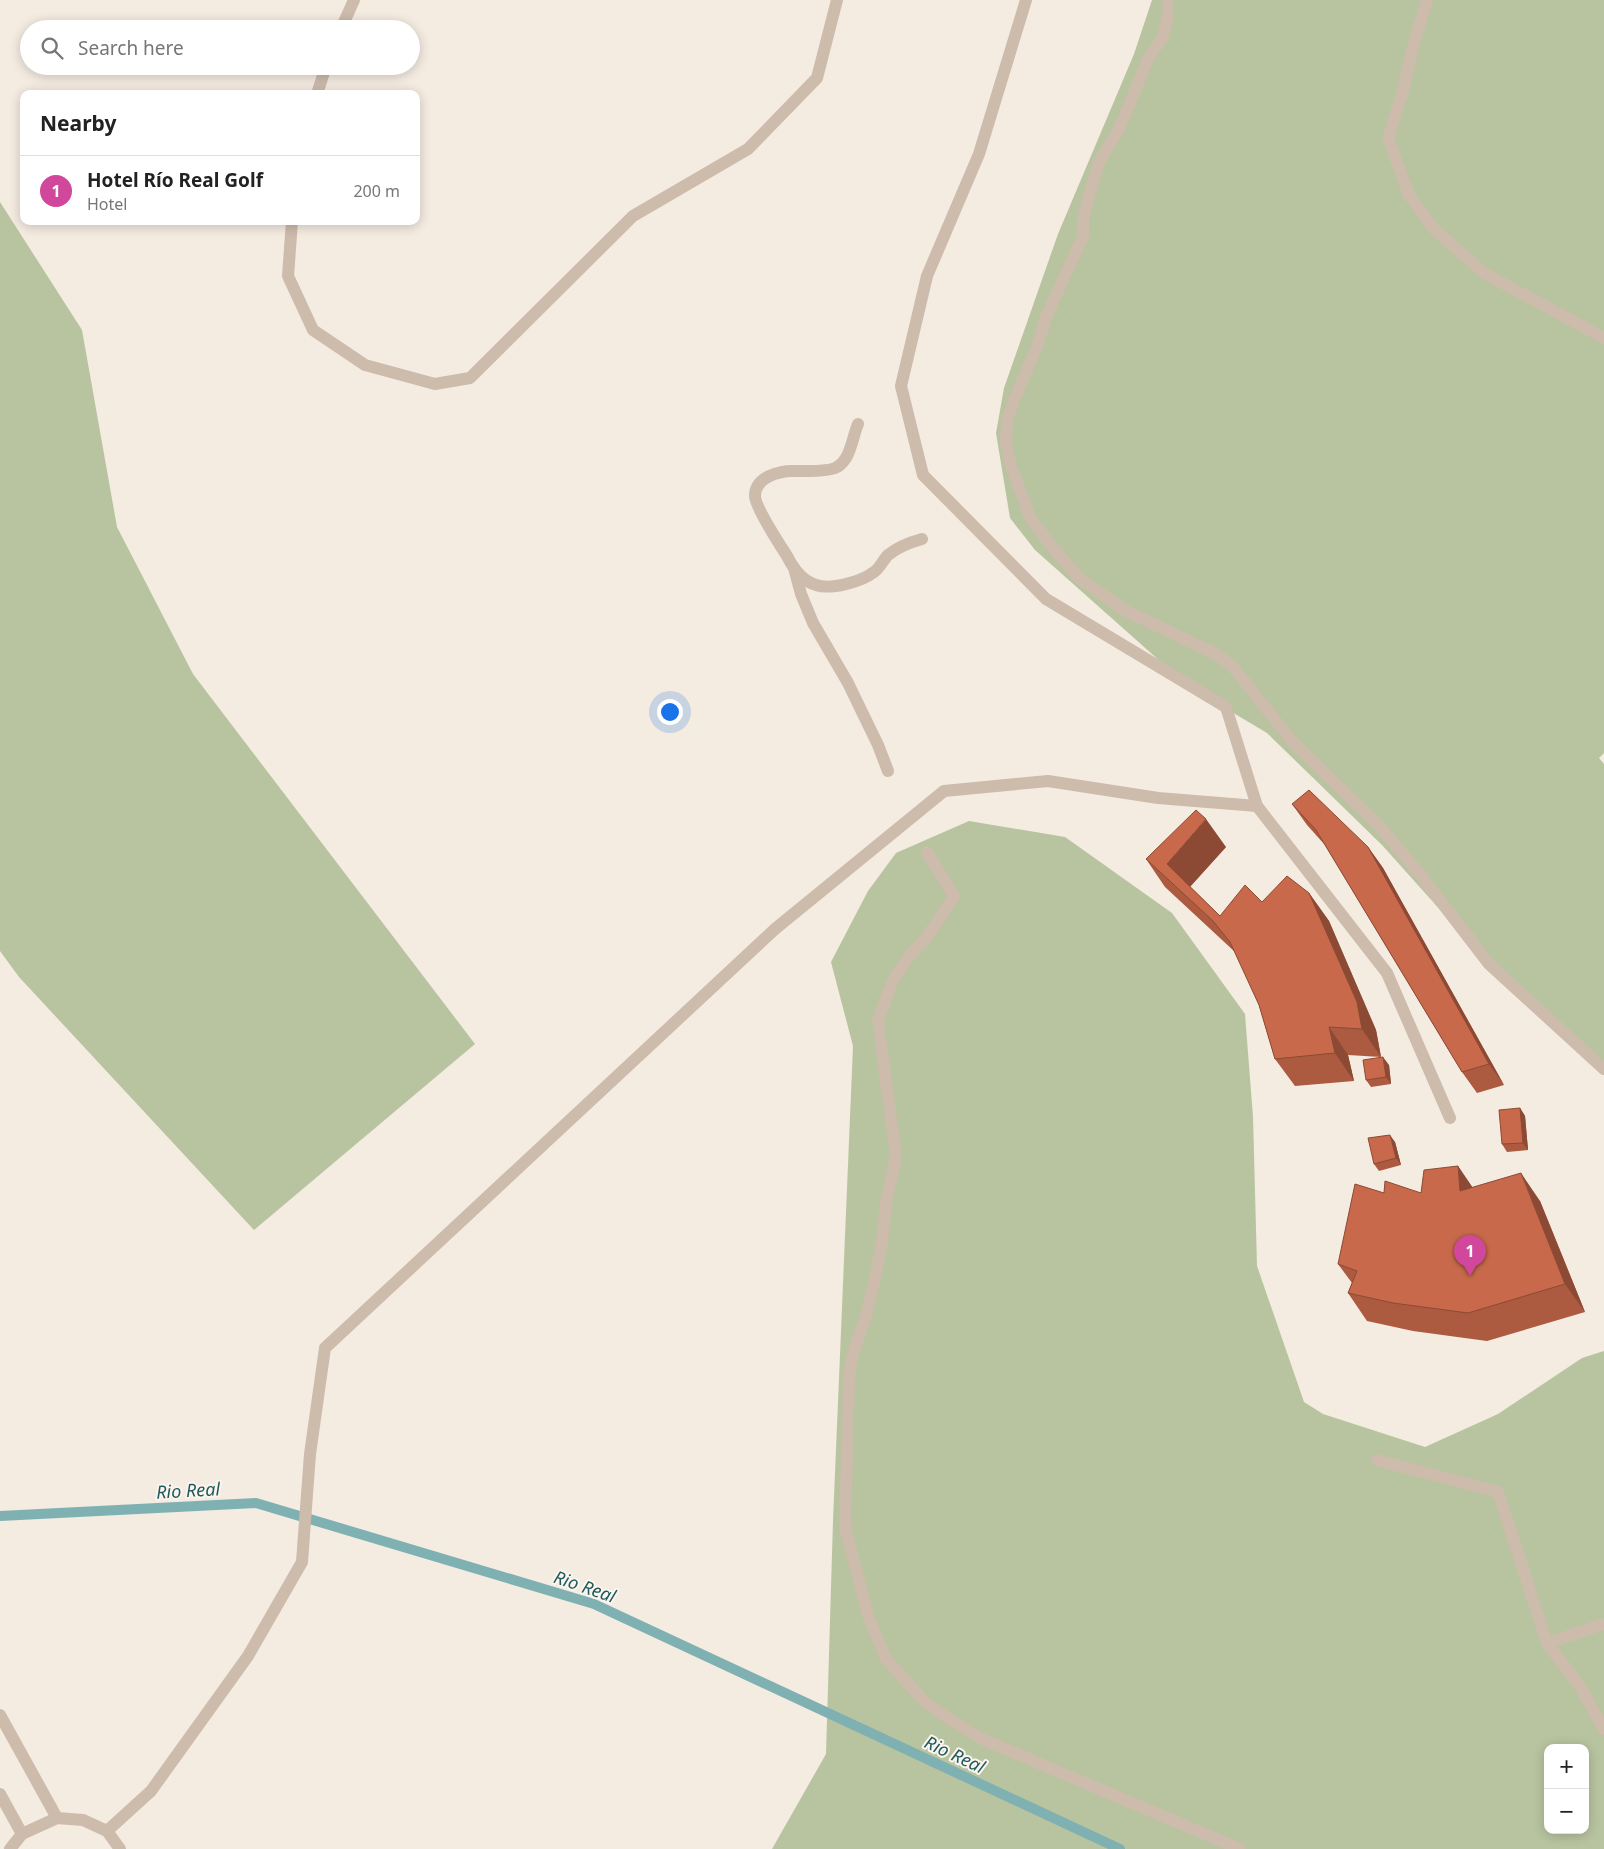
<!DOCTYPE html>
<html lang="en">
<head>
<meta charset="utf-8">
<style>
  :root { --surface:#fff; --page:#f6f6f6; --text:#222; --muted:#767676; --line:#e0e0e0; --accent:#1f5a5e }
  body { margin:0; font-family:"Noto Sans",sans-serif; background:var(--page); color:var(--text) }
  .controls { position:absolute; right:15px; bottom:15px; display:grid; overflow:hidden; border-radius:10px; box-shadow:0 2px 12px #0003 }
  .controls button { width:45px; height:45px; display:grid; place-items:center; padding:0; border:0; border-bottom:1px solid var(--line); background:var(--surface); color:var(--text); font:25px sans-serif }
  .you { position:absolute; left:669px; top:711px; width:18px; height:18px; margin:-12px; border:4px solid #fff; border-radius:50%; background:#1a73e8; box-shadow:0 0 0 8px #1a73e833 }
  .badge { display:grid; place-items:center; width:32px; height:32px; border-radius:50%; background:var(--accent); color:#fff; font-size:16px; font-weight:700 }
  .pin { position:absolute; translate:-50% -41px; filter:drop-shadow(0 1px 2px #0008) }
  .pin::after { content:''; position:absolute; top:26px; width:18px; height:15px; background:inherit; clip-path:polygon(0 0,100% 0,50% 100%) }
  .list { margin:0; padding:0; list-style:none }
  h2 { display:flex; justify-content:space-between; align-items:center; height:65px; margin:0; padding:0 20px; font-size:21px }
  h2 small { font-size:16px; font-weight:400; color:var(--muted) }
  .list li { display:grid; grid-template-columns:32px 1fr auto; gap:15px; align-items:center; box-sizing:border-box; height:70px; padding:0 20px; border-top:1px solid var(--line) }
  .list b { display:block; font-size:19px; white-space:nowrap }
  .list p { margin:0; font-size:16px; white-space:nowrap; color:var(--muted) }
  .list em { font-size:16px; font-style:normal; color:var(--muted) }
  .icon { flex:none; width:28px; height:28px; fill:none; stroke:currentColor; stroke-width:2; stroke-linecap:round; stroke-linejoin:round }
  .map { position:relative; flex:none; width:1604px; height:1849px; overflow:hidden }
  .search { position:absolute; background:var(--surface); box-shadow:0 2px 12px #0003; left:20px; top:20px; width:400px; height:55px; display:flex; align-items:center; gap:12px; box-sizing:border-box; padding:0 18px; border-radius:28px; color:var(--muted); font-size:19px }
  .panel { position:absolute; background:var(--surface); box-shadow:0 2px 12px #0003; left:20px; top:90px; width:400px; height:135px; border-radius:10px }
  .map>svg:first-child { display:block }
</style>
</head>
<body>
<div class="map">
<svg width="1604" height="1849" viewBox="0 0 1604 1849">
  <rect width="100%" height="100%" fill="#f4ebe1"/>
  <g fill="#b8c4a0" fill-rule="evenodd">
    <polygon points="1152,0 1604,0 1604,753 1599,758 1604,764 1604,1072 1512,990 1382,845 1267,733 1188,686 1035,550 1010,518 996,433 1004,388 1058,234 1134,54"/>
    <polygon points="0,202 82,330 117,527 193,674 475,1044 254,1230 19,977 0,951"/>
    <path d="M969 821 1065 837 1172 913 1245 1014 1253 1117 1257 1266 1304 1402 1323 1414 1425 1447 1498 1414 1582 1358 1604 1351V1849H772L826 1754 833 1521 853 1046 831 962 868 891 896 853ZM1548 1748H1585V1830H1548Z"/>
  </g>
  <g fill="none" stroke-linecap="round" stroke-linejoin="round">
    <polyline stroke="#7fb0b2" stroke-width="10" points="0,1516 256,1503 594,1604 1120,1849"/>
    <g stroke="#cdbbac" stroke-width="12">
      <polyline points="1026,0 979,154 927,276 901,386 923,475 1046,599 1226,707 1257,806 1387,973 1450,1118"/>
      <polyline points="1168,0 1168,15 1163,37 1149,57 1119,129 1099,162 1083,217 1083,236 1046,317 1038,344 1014,400 1007,422 1006,443 1011,466 1030,517 1049,543 1078,577 1124,610 1216,654 1233,667 1292,741 1380,827 1419,873 1489,964 1604,1069"/>
      <polyline points="1427,0 1415,39 1402,94 1388,138 1409,195 1434,229 1484,273 1604,338"/>
      <polyline points="341,29 354,0"/>
      <polyline points="317,94 326,66"/>
      <polyline points="292,221 288,276 313,330 365,365 435,384 470,378 633,216 748,149 817,78 837,0"/>
      <path d="M858 424C852 438 851 459 837 467 829 472 805 471 796 471 780 470 755 477 755 496 755 507 780 545 787 556 793 568 802 581 816 585 831 590 861 582 874 572 880 568 883 560 888 555 898 547 911 542 922 539"/>
      <polyline points="794,568 801,594 813,623 848,683 878,745 888,771"/>
      <polyline points="927,852 954,896 927,937 909,956 892,982 878,1021 896,1157 886,1203 882,1242 874,1283 866,1316 853,1353 849,1378 845,1528 869,1618 886,1659 925,1702 951,1720 982,1739 1240,1849"/>
      <polyline points="1377,1460 1498,1492 1547,1643 1604,1624"/>
      <polyline points="1547,1643 1579,1685 1604,1729"/>
      <polyline points="0,1715 57,1818"/>
      <polyline points="0,1794 22,1834"/>
      <polyline points="107,1831 151,1791 248,1656 302,1562 310,1454 325,1348 775,929 944,791 1048,781 1158,798 1257,806"/>
      <polyline points="10,1849 22,1834 57,1818 83,1820 107,1831 120,1849"/>
    </g>
  </g>
  <g fill="#ac5a40">
    <polygon points="1292,804 1368,847 1383,868 1504,1085 1477,1093 1462,1072 1325,845 1307,825"/>
    <polygon points="1226,847 1190,887 1220,916 1262,902 1309,893 1329,921 1376,1030 1381,1057 1348,1055 1354,1081 1295,1086 1275,1059 1259,1005 1235,952 1165,887 1146,859"/>
    <polygon points="1389,1065 1391,1084 1371,1087 1366,1080"/>
    <polygon points="1520,1108 1525,1116 1528,1150 1507,1152 1502,1144"/>
    <polygon points="1395,1142 1401,1165 1379,1171 1374,1164"/>
    <polygon points="1458,1166 1472,1187 1540,1201 1585,1312 1487,1341 1413,1331 1367,1321 1348,1293 1352,1283 1338,1264 1384,1193 1421,1193"/>
  </g>
  <g fill="#8c4a34">
    <polygon points="1206,819 1226,847 1186,891 1167,864"/>
    <polygon points="1368,847 1383,868 1504,1085 1489,1064"/>
    <polygon points="1309,893 1329,921 1376,1030 1381,1057 1362,1029"/>
    <polygon points="1329,1027 1348,1055 1354,1081 1335,1053"/>
    <polygon points="1383,1057 1389,1065 1391,1084 1386,1077"/>
    <polygon points="1520,1108 1525,1116 1528,1150 1523,1143"/>
    <polygon points="1390,1135 1395,1142 1401,1165 1396,1158"/>
    <polygon points="1458,1166 1477,1194 1460,1191"/>
    <polygon points="1521,1173 1540,1201 1585,1312 1565,1284"/>
  </g>
  <g fill="#c8694b" stroke="#8c4a34">
    <polygon points="1309,790 1368,847 1489,1064 1462,1072 1316,830 1292,804"/>
    <polygon points="1196,810 1206,819 1167,864 1220,916 1245,885 1262,902 1287,876 1309,893 1357,1002 1362,1029 1329,1027 1335,1053 1275,1059 1259,1005 1230,942 1213,921 1146,859"/>
    <polygon points="1383,1057 1386,1077 1366,1080 1363,1060"/>
    <polygon points="1520,1108 1523,1143 1502,1144 1499,1110"/>
    <polygon points="1390,1135 1396,1158 1374,1164 1368,1138"/>
    <polygon points="1458,1166 1460,1191 1521,1173 1565,1284 1468,1313 1393,1303 1348,1293 1357,1271 1338,1264 1355,1184 1384,1193 1385,1181 1421,1193 1424,1170"/>
  </g>
  <g text-anchor="middle" dominant-baseline="central" stroke-width="4" stroke-linejoin="round" paint-order="stroke">
    <g font-size="18" font-style="italic" fill="#1f5a5e" stroke="#fbf5ee">
      <text transform="translate(188 1490) rotate(-3)">Rio Real</text>
      <text transform="translate(585 1586) rotate(19)">Rio Real</text>
      <text transform="translate(955 1754) rotate(25)">Rio Real</text>
    </g>
  </g>
</svg>
<div class="controls">
<button>+</button>
<button>−</button>
</div>
<div class="you"></div>
<div class="pin badge" style="left:1470px;top:1276px;background:#d1479c">1</div>
<div class="search"><svg class="icon" aria-label="search" viewBox="0 0 24 24"><circle cx="10" cy="10" r="6"/><path d="M15 15l6 6"/></svg>Search here</div>
<section class="panel">
<h2>Nearby<small></small></h2>
<ul class="list">
<li><span class="badge" style="background:#d1479c">1</span><div><b>Hotel Río Real Golf</b><p>Hotel</p></div><em>200 m</em></li>
</ul>
</section>
</div>
</body>
</html>
